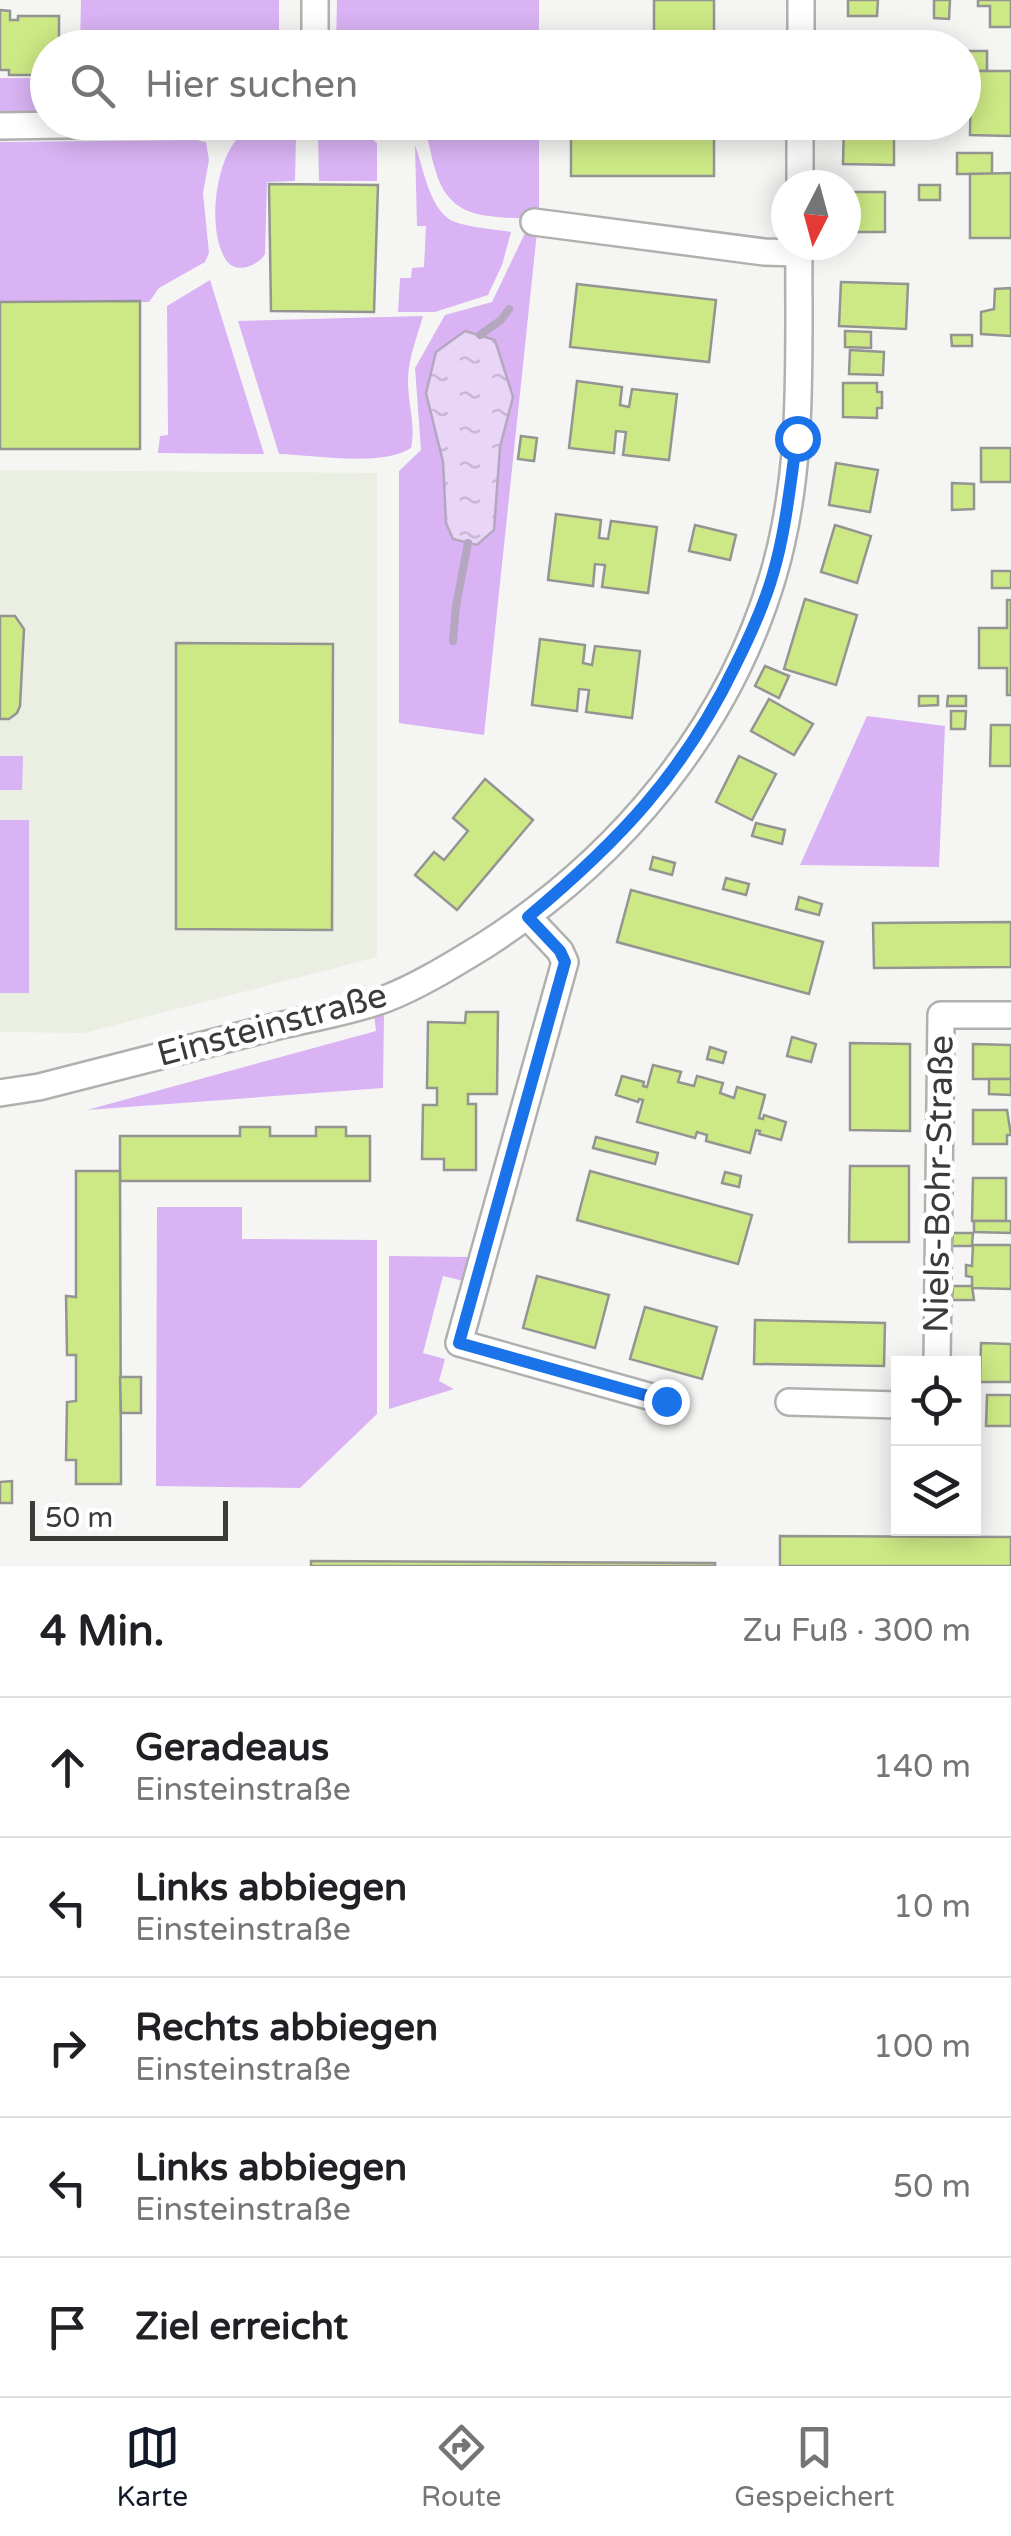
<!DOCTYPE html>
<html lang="de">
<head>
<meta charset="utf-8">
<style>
  :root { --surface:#fff; --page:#f2f2f2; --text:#202124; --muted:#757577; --line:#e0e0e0; --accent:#111827 }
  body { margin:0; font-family:"Varela Round",sans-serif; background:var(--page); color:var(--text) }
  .controls { position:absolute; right:30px; bottom:30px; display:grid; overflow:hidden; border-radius:0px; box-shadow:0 5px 25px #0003 }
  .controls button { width:90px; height:90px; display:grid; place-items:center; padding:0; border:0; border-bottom:2px solid var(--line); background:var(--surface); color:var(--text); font:50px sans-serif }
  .compass { position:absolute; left:771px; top:170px; width:90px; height:90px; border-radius:50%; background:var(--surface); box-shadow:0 5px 25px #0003; rotate:186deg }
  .scale { position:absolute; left:30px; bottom:25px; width:198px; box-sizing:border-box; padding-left:10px; border:5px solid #3b3c3a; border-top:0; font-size:28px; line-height:35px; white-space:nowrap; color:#3b3c3a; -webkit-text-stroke:8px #fff; paint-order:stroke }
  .stop { position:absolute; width:30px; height:30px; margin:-22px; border:8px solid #1a73e8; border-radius:50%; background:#fff }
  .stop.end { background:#1a73e8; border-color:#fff; box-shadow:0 2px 10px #0008 }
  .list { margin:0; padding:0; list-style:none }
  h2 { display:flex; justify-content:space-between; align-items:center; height:130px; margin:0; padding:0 40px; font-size:42px }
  h2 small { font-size:32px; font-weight:400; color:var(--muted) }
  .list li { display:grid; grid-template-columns:65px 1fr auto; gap:30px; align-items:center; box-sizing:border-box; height:140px; padding:0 40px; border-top:2px solid var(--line) }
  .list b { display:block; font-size:38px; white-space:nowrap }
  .list p { margin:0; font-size:32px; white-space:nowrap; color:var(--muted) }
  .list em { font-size:32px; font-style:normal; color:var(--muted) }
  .icon { flex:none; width:55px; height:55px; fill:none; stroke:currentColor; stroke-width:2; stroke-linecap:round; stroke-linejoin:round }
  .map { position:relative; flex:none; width:1011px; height:1566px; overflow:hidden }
  .search { position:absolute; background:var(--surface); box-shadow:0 5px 25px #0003; left:30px; right:30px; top:30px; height:110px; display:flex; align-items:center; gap:25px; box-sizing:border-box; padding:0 35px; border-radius:55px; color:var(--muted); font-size:38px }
  .sheet { height:830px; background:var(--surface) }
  nav { display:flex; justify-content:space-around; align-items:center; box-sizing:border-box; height:140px; border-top:2px solid var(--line); background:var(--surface); font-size:28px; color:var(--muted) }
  nav a { display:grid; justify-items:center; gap:5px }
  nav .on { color:var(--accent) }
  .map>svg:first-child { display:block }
</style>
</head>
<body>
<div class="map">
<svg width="1011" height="1566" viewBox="0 0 1011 1566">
  <defs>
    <pattern id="water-ripples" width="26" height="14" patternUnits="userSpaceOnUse" patternTransform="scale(2.5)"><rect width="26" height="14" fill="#e9d5f8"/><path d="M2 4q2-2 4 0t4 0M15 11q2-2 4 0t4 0" fill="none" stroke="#c9b8d5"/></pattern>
  </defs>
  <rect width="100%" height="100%" fill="#f5f6f3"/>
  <polygon fill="#eaeee3" points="0,470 377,473 377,957 84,1033 0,1032"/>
  <g fill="#d9b3f4" fill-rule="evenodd">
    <polygon points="81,0 279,0 279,47 80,47"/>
    <polygon points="337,0 539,0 539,47 336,47"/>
    <polygon points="0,78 47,78 47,118 0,117"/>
    <path d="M422 123H539V211L530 219C485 216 449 220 435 169 430 153 429 138 422 123Z"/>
    <polygon points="325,128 358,128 377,143 377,181 319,181 318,133"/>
    <path d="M265 135H296L295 181 267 182 265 254C258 266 236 275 226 260 207 231 215 164 237 139Z"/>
    <polygon points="196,140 206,142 209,160 203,193 209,253 205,262 159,288 149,302 0,302 0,142"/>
    <path d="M415 145C424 169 430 213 455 222 472 228 494 229 511 232L502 265 488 295 435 312H398L400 278H411L412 268 424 267 426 226H417Z"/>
    <path d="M526 231 537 232 484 735 399 723V471L421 450 415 368 445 315 492 302ZM496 340 513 397 500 447 494 530 443 462 426 393Z"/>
    <polygon points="210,280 264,454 158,453 160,436 168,435 167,306"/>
    <path d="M423 316C417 337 408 359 408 381 408 405 416 424 411 448 382 467 314 455 279 454L238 321Z"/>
    <polygon points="867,716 945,726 939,867 800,865"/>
    <polygon points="0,756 23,756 22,790 0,790"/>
    <rect x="0" y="820" width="29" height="173"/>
    <polygon points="384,1011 383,1088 87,1110 376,1031 374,1014"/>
    <polygon points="157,1207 242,1207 242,1239 377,1240 377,1414 300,1488 156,1486"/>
    <polygon points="389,1256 470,1257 464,1281 443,1276 423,1353 445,1359 439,1381 454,1389 389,1409"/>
  </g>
  <polygon fill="url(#water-ripples)" stroke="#b5a7bf" stroke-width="2.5" points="465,331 495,340 513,397 500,447 494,530 477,545 453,539 446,523 443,462 426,393 436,352"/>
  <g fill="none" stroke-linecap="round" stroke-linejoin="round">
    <g stroke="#b5a7bf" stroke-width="8">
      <polyline points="480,335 501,320 509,309"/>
      <polyline points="453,641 456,606 468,543"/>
    </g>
  </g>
  <g fill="#cde985" stroke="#949592" stroke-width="2.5">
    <rect x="654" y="0" width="60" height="48"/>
    <polygon points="848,0 878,0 877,16 848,16"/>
    <polygon points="934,0 950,0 949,19 934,18"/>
    <polygon points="978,0 1011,0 1011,27 990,27 990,6 978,6"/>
    <polygon points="0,10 10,11 10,20 18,20 18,16 59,16 59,48 48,48 48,75 9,75 9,70 0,70"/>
    <rect x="964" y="51" width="23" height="20"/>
    <polygon points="971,71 1011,71 1011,136 970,135"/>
    <rect x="571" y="122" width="143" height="54"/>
    <polygon points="844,122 894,122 894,165 843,164"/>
    <rect x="957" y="153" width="35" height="21"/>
    <polygon points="1011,173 1011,238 970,238 970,174"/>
    <polygon points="269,184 378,185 374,312 271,311"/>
    <rect x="919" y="185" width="21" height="15"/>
    <rect x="846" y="192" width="39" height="40"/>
    <polygon points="841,282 908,284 906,329 839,326"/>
    <polygon points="577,284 716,300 709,362 570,347"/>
    <polygon points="1011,288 1011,336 981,334 981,312 994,309 995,289"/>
    <polygon points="140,301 140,449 0,449 0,302"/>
    <polygon points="845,331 871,332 871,348 845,347"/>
    <polygon points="951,335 972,335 972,346 952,346"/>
    <polygon points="850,350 884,352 883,375 849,374"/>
    <polygon points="577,381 622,387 620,405 629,407 632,389 677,394 669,460 623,455 626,432 616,431 614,453 569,448"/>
    <polygon points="843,383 877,383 877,392 882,392 882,408 877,408 877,418 843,417"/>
    <polygon points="521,436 537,438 534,461 518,459"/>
    <rect x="981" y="448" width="30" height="34"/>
    <polygon points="836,463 878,470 870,512 829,505"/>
    <polygon points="952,483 974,484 974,509 952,510"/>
    <polygon points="556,514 601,520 599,538 608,539 611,521 657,527 648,593 602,587 605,565 595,564 593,586 548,580"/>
    <polygon points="695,525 736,535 730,560 689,551"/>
    <polygon points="835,525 871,536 857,583 821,572"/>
    <rect x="992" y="571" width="19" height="17"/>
    <polygon points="805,599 857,615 836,685 784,669"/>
    <polygon points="1007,600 1011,600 1011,695 1007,695 1007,668 979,668 979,628 1007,628"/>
    <polygon points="0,616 15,616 24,629 20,706 17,713 9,719 0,719"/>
    <polygon points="540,639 585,645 583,663 592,665 595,646 640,651 632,718 586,712 589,690 579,689 577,711 532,705"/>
    <polygon points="176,643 333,644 332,930 176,929"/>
    <polygon points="765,666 789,676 779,698 755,686"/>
    <polygon points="919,696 938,696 938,705 919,706"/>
    <polygon points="948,696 966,696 966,706 947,706"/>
    <polygon points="769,699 813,724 794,755 751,731"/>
    <polygon points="951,711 966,711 965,729 951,729"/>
    <polygon points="991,725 1011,725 1011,766 990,766"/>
    <polygon points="739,756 776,774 752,820 716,802"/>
    <polygon points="485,779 533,820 457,910 415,875 434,852 444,860 468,831 453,818"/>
    <polygon points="756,823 785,830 782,844 752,836"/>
    <polygon points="653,857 675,863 672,875 650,869"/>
    <polygon points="726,878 749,884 746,895 723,889"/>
    <polygon points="631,890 823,942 809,994 617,942"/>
    <polygon points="799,897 822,904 819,915 796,909"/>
    <polygon points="1011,922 1011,967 874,968 873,923"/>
    <polygon points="466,1012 498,1012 497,1094 468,1094 468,1104 476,1104 476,1170 444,1170 444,1159 422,1159 423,1105 437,1105 437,1088 427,1088 428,1022 465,1023"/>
    <polygon points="792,1037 816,1044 811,1062 787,1056"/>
    <polygon points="850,1043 910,1044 910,1131 850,1130"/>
    <polygon points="973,1044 1011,1045 1011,1079 973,1079"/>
    <polygon points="710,1047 726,1052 723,1063 707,1059"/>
    <polygon points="653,1065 681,1072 678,1082 694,1086 697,1076 723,1083 720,1093 734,1098 737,1087 765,1095 759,1118 763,1119 764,1115 786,1122 781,1140 759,1134 760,1131 756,1130 750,1153 706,1141 707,1135 697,1132 695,1138 637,1122 643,1100 639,1099 638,1102 616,1095 622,1076 644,1082 643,1086 647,1087"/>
    <polygon points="989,1079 1011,1079 1011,1095 989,1094"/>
    <polygon points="973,1110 1007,1110 1011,1135 1007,1135 1007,1144 973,1144"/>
    <polygon points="240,1127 270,1127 270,1136 316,1136 316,1127 346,1127 346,1136 370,1136 370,1181 120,1181 120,1136 240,1136"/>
    <polygon points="596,1137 658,1153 655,1164 593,1148"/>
    <polygon points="850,1166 909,1166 909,1242 849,1242"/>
    <polygon points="76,1171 120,1171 121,1484 76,1484 76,1460 66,1460 67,1402 76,1401 76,1355 67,1355 66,1296 76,1297"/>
    <polygon points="590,1171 752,1215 738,1264 577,1220"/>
    <polygon points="725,1172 741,1176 739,1187 722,1183"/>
    <polygon points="973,1178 1006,1178 1006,1221 972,1221"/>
    <polygon points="974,1221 1011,1221 1011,1233 974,1232"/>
    <polygon points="953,1233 973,1233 972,1246 952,1246"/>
    <polygon points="973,1245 1011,1245 1011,1289 972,1288 972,1277 966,1276 966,1265 972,1266"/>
    <polygon points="537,1276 609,1295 595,1348 523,1328"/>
    <polygon points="953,1286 972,1286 974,1300 952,1300"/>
    <polygon points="645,1307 717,1327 702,1379 630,1359"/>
    <polygon points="755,1320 885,1323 884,1366 754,1364"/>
    <polygon points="981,1343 1011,1344 1011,1382 980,1382"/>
    <polygon points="120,1377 141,1377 141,1413 121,1413"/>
    <polygon points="987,1395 1011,1395 1011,1426 986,1426"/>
    <polygon points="12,1481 12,1503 0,1503 0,1482"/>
    <polygon points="780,1536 1011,1537 1011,1566 780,1566"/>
    <polygon points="311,1561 715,1563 715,1566 311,1566"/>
  </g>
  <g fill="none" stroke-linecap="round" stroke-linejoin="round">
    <defs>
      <g id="minor">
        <polyline points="315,0 315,48"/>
        <polyline points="801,48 801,0"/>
        <polyline points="0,126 257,122"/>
        <polyline points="800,185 800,122"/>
        <polyline points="534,222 764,252 799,253"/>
        <polyline points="528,917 560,951 565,962 459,1343 666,1401"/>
        <path d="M0 1093 39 1087C118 1067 196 1047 274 1027 311 1018 350 1012 385 999 419 986 454 964 485 945 619 859 727 731 773 576 805 468 798 356 799 245"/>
        <polyline points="937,1364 941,1015 1011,1015"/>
        <polyline points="789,1402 898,1405"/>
      </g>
    </defs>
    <use href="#minor" stroke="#b0b1ae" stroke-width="30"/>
    <use href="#minor" stroke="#fff" stroke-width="25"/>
  </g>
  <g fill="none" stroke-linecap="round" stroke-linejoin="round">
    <path stroke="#1a73e8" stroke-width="12" d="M666 1401 459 1343 565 962 560 951 528 917C619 841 683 774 735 666 750 636 764 606 773 574 786 530 790 484 797 438"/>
  </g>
  <g text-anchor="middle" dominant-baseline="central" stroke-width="10" stroke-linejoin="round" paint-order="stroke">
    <g font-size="35" fill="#3b3c3a" stroke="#fff">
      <text transform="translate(272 1025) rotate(-15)">Einsteinstraße</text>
      <text transform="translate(939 1184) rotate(-89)">Niels-Bohr-Straße</text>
    </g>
  </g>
</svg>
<div class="controls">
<button><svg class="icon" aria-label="locate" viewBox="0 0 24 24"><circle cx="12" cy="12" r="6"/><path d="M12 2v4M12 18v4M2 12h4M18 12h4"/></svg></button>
<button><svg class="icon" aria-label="layers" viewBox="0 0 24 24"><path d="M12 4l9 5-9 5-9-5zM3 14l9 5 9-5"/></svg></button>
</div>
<svg class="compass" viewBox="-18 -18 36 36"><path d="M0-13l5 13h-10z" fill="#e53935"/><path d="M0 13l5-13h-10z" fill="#757577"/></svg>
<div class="scale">50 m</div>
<div class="stop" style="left:797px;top:438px"></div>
<div class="stop end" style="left:666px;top:1401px"></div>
<div class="search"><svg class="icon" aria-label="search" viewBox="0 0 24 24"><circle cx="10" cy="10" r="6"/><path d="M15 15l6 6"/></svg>Hier suchen</div>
</div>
<section class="sheet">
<h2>4 Min.<small>Zu Fuß · 300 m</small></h2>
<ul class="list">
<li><svg class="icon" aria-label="ahead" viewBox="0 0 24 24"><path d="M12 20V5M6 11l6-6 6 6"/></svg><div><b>Geradeaus</b><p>Einsteinstraße</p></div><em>140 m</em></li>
<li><svg class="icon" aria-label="left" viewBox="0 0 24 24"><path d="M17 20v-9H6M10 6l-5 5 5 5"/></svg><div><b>Links abbiegen</b><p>Einsteinstraße</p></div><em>10 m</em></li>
<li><svg class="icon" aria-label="right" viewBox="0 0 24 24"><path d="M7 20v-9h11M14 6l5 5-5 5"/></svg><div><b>Rechts abbiegen</b><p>Einsteinstraße</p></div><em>100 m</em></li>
<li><svg class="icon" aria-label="left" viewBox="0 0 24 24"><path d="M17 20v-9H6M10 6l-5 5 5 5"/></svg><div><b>Links abbiegen</b><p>Einsteinstraße</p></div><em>50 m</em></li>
<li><svg class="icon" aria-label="arrive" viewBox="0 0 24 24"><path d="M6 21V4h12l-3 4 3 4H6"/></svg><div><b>Ziel erreicht</b></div></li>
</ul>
</section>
<nav>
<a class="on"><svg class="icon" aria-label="map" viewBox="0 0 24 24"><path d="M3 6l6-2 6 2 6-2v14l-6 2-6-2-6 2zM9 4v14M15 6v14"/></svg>Karte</a>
<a><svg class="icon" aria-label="directions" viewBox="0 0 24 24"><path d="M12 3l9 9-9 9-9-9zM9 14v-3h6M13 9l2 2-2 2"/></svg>Route</a>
<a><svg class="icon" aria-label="saved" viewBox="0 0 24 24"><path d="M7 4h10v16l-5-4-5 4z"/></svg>Gespeichert</a>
</nav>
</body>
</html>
